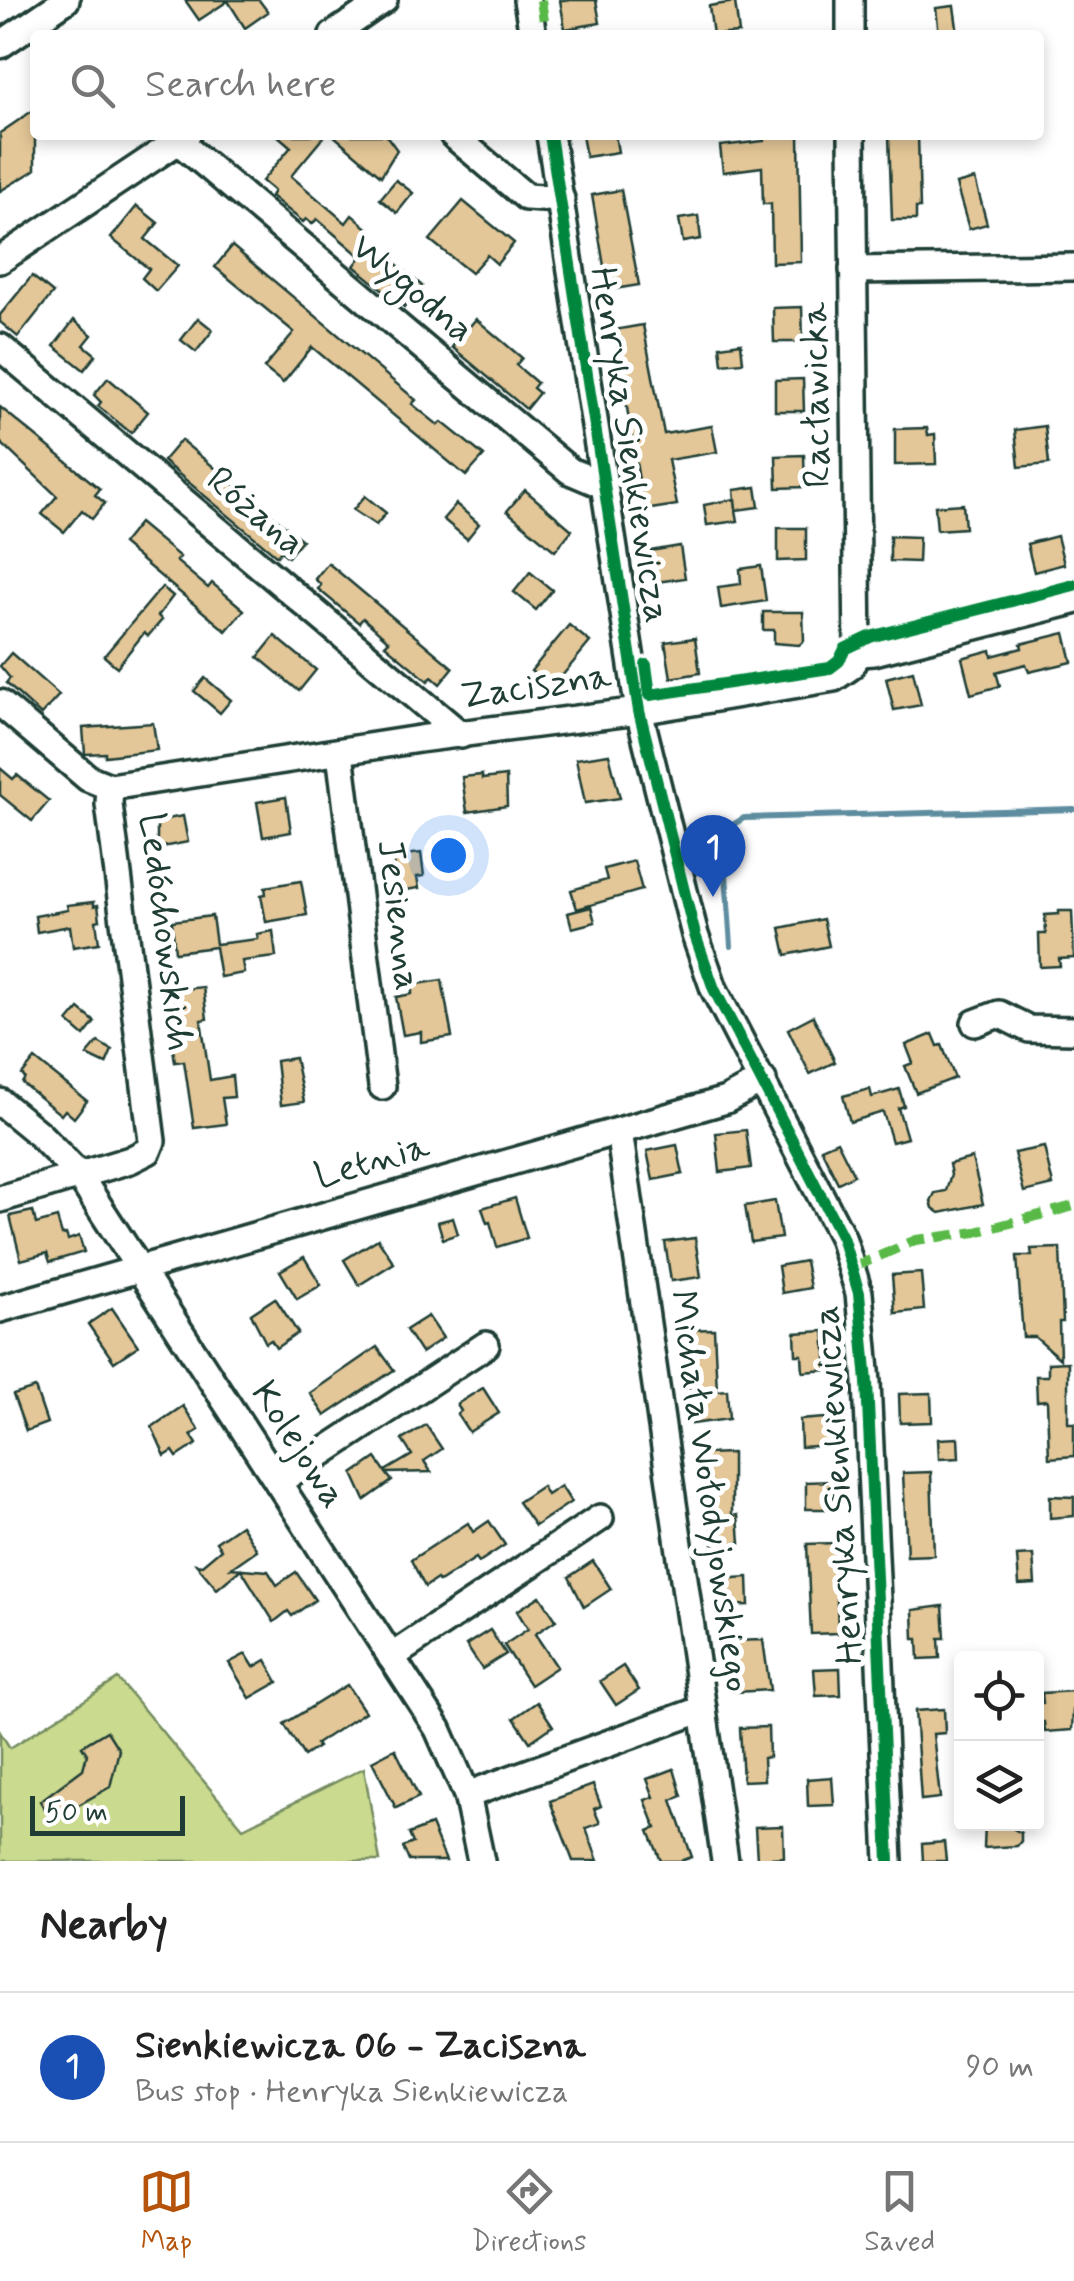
<!DOCTYPE html>
<html lang="en">
<head>
<meta charset="utf-8">
<style>
  :root { --surface:#fff; --page:#f2f2f2; --text:#222; --muted:#767676; --line:#e0e0e0; --accent:#b45309 }
  body { margin:0; font-family:Mynerve,sans-serif; background:var(--page); color:var(--text) }
  .controls { position:absolute; right:30px; bottom:30px; display:grid; overflow:hidden; border-radius:10px; box-shadow:0 5px 15px #0003 }
  .controls button { width:90px; height:90px; display:grid; place-items:center; padding:0; border:0; border-bottom:2px solid var(--line); background:var(--surface); color:var(--text); font:50px sans-serif }
  .scale { position:absolute; left:30px; bottom:25px; width:155px; box-sizing:border-box; padding-left:10px; border:5px solid #1f3d34; border-top:0; font-size:28px; line-height:35px; white-space:nowrap; color:#1f3d34; -webkit-text-stroke:8px #fff; paint-order:stroke }
  .you { position:absolute; left:448px; top:855px; width:35px; height:35px; margin:-25px; border:8px solid #fff; border-radius:50%; background:#1a73e8; box-shadow:0 0 0 15px #1a73e833 }
  .badge { display:grid; place-items:center; width:65px; height:65px; border-radius:50%; background:var(--accent); color:#fff; font-size:32px; font-weight:700 }
  .pin { position:absolute; translate:-50% -82px; filter:drop-shadow(0 2px 5px #0008) }
  .pin::after { content:''; position:absolute; top:52px; width:35px; height:30px; background:inherit; clip-path:polygon(0 0,100% 0,50% 100%) }
  .list { margin:0; padding:0; list-style:none }
  h2 { display:flex; justify-content:space-between; align-items:center; height:130px; margin:0; padding:0 40px; font-size:42px }
  h2 small { font-size:32px; font-weight:400; color:var(--muted) }
  .list li { display:grid; grid-template-columns:65px 1fr auto; gap:30px; align-items:center; box-sizing:border-box; height:150px; padding:0 40px; border-top:2px solid var(--line) }
  .list b { display:block; font-size:38px; white-space:nowrap }
  .list p { margin:0; font-size:32px; white-space:nowrap; color:var(--muted) }
  .list em { font-size:32px; font-style:normal; color:var(--muted) }
  .icon { flex:none; width:55px; height:55px; fill:none; stroke:currentColor; stroke-width:2; stroke-linecap:round; stroke-linejoin:round }
  .map { position:relative; flex:none; width:1074px; height:1861px; overflow:hidden }
  .search { position:absolute; background:var(--surface); box-shadow:0 5px 15px #0003; left:30px; right:30px; top:30px; height:110px; display:flex; align-items:center; gap:25px; box-sizing:border-box; padding:0 35px; border-radius:10px; color:var(--muted); font-size:38px }
  .sheet { height:280px; background:var(--surface) }
  nav { display:flex; justify-content:space-around; align-items:center; box-sizing:border-box; height:140px; border-top:2px solid var(--line); background:var(--surface); font-size:28px; color:var(--muted) }
  nav a { display:grid; justify-items:center; gap:5px }
  nav .on { color:var(--accent) }
  .map>svg:first-child { display:block }
</style>
</head>
<body>
<div class="map">
<svg width="1074" height="1861" viewBox="0 0 1074 1861">
  <rect width="100%" height="100%" fill="#fff"/>
  <filter id="ink" filterUnits="userSpaceOnUse"><feTurbulence type="fractalNoise" baseFrequency=".01" numOctaves="2"/><feDisplacementMap in="SourceGraphic" scale="20" xChannelSelector="R" yChannelSelector="G"/><feConvolveMatrix kernelMatrix="1 2 1 2 8 2 1 2 1" color-interpolation-filters="sRGB"/></filter>
  <g filter="url(#ink)">
    <polygon fill="#cada8e" stroke="#748c61" stroke-width="2.5" points="118,1679 243,1828 364,1768 380,1861 0,1861 0,1732 10,1748"/>
    <g fill="none" stroke-linecap="round" stroke-linejoin="round">
      <polyline stroke="#5f8da0" stroke-width="6" points="731,946 724,846 729,827 744,818 1074,809"/>
    </g>
    <g fill="#e4c798" stroke="#1f3d34" stroke-width="2.5">
      <polygon points="185,0 259,0 268,12 245,28 228,1 199,20"/>
      <polygon points="560,0 596,0 600,23 565,29"/>
      <polygon points="735,2 739,33 713,35 709,6"/>
      <polygon points="954,6 958,35 939,35 936,8"/>
      <polygon points="35,109 35,170 0,191 0,133"/>
      <polygon points="277,135 325,135 291,176 346,223 352,215 371,231 365,237 422,286 404,307 354,266 361,257 317,219 312,224 306,219 303,222 271,196 274,191 262,181 291,147"/>
      <polygon points="333,135 386,135 397,150 381,176"/>
      <polygon points="582,135 615,135 618,152 586,157"/>
      <polygon points="764,135 799,135 801,262 772,263 771,204 763,204 762,167 723,172 720,146 764,141"/>
      <polygon points="889,135 918,135 920,208 916,208 916,220 892,220"/>
      <polygon points="975,179 987,224 969,229 956,184"/>
      <polygon points="396,180 413,193 397,213 380,199"/>
      <polygon points="621,190 639,285 608,290 592,195"/>
      <polygon points="463,201 514,243 497,264 487,255 471,273 430,240"/>
      <polygon points="137,206 158,223 145,239 178,266 156,291 142,278 149,269 111,238"/>
      <polygon points="698,216 701,239 683,242 679,219"/>
      <polygon points="232,246 416,400 412,404 438,425 442,422 484,456 466,476 312,347 283,383 264,368 294,332 215,267"/>
      <polygon points="32,276 53,293 18,337 0,322 0,315"/>
      <polygon points="802,307 803,342 774,342 773,308"/>
      <polygon points="198,318 213,330 196,352 181,340"/>
      <polygon points="476,319 522,358 516,365 537,383 533,388 539,393 526,409 452,347"/>
      <polygon points="74,320 92,335 84,345 96,355 84,370 54,346"/>
      <polygon points="643,325 664,434 712,426 717,452 668,460 677,505 644,510 614,330"/>
      <polygon points="741,343 743,362 722,364 720,346"/>
      <polygon points="108,378 148,412 131,433 98,406 101,402 94,395"/>
      <polygon points="803,379 804,411 775,411 775,380"/>
      <polygon points="0,407 100,489 95,495 105,503 92,519 82,510 64,532 42,514 57,496 0,442"/>
      <polygon points="1045,426 1049,464 1019,467 1015,430"/>
      <polygon points="927,428 928,435 935,434 936,464 895,465 895,429"/>
      <polygon points="181,440 302,540 288,557 281,551 277,556 163,461"/>
      <polygon points="804,455 805,487 777,488 776,456"/>
      <polygon points="756,487 759,507 736,510 738,521 707,525 704,505 735,499 736,509 734,490"/>
      <polygon points="525,490 572,530 555,551 507,511"/>
      <polygon points="365,496 386,513 376,525 353,510"/>
      <polygon points="456,504 479,524 467,539 443,519"/>
      <polygon points="963,504 965,528 937,530 935,506"/>
      <polygon points="139,523 180,557 176,561 208,588 212,583 244,610 226,631 122,544"/>
      <polygon points="778,528 806,528 806,560 778,561"/>
      <polygon points="890,536 919,537 918,562 890,561"/>
      <polygon points="1057,536 1064,564 1034,572 1027,544"/>
      <polygon points="680,546 685,578 656,582 650,551"/>
      <polygon points="328,563 453,668 440,684 432,677 428,681 385,645 389,641 363,618 359,623 318,589 321,585 315,579"/>
      <polygon points="761,566 766,601 721,608 718,587 741,584 740,569"/>
      <polygon points="530,572 552,590 536,610 514,592"/>
      <polygon points="162,587 173,596 158,616 162,620 148,636 144,633 117,667 104,656"/>
      <polygon points="763,612 803,612 804,641 799,645 774,643 774,630 763,630"/>
      <polygon points="569,625 590,642 552,688 531,671"/>
      <polygon points="1065,633 1072,662 1029,672 1026,664 996,672 1000,686 971,694 962,658 991,650 992,656 1022,648 1021,644"/>
      <polygon points="275,636 316,670 299,691 258,657"/>
      <polygon points="695,638 700,673 671,678 665,642"/>
      <polygon points="11,653 59,695 41,715 6,683 10,678 0,666"/>
      <polygon points="913,671 921,705 894,710 886,678"/>
      <polygon points="205,678 231,700 220,713 194,691"/>
      <polygon points="153,723 157,750 105,756 105,753 85,754 83,728"/>
      <polygon points="609,754 620,798 585,803 576,759"/>
      <polygon points="0,768 13,779 17,775 49,801 32,821 0,795"/>
      <polygon points="482,775 482,779 506,776 507,806 467,812 462,777"/>
      <polygon points="286,797 291,832 263,837 257,802"/>
      <polygon points="183,816 188,842 157,848 157,821"/>
      <polygon points="421,853 424,876 417,877 419,888 398,891 393,856"/>
      <polygon points="634,861 642,890 577,909 571,890 607,880 604,869"/>
      <polygon points="301,881 307,915 266,922 261,895 266,894 265,887"/>
      <polygon points="94,902 94,906 98,905 100,920 96,921 99,943 73,947 70,926 37,932 35,916 68,910 67,905"/>
      <polygon points="591,907 595,922 572,928 568,913"/>
      <polygon points="1059,911 1072,911 1074,958 1059,959 1060,966 1040,967 1039,934 1046,934 1045,915 1059,914"/>
      <polygon points="212,916 216,944 258,939 257,934 273,931 276,957 242,961 244,973 220,977 215,947 175,952 172,921"/>
      <polygon points="823,919 829,946 786,955 780,928"/>
      <polygon points="442,980 452,1037 421,1042 421,1032 403,1035 396,997 412,994 412,985"/>
      <polygon points="203,987 207,1019 201,1020 210,1080 232,1076 234,1097 222,1098 226,1124 194,1128 184,1061 175,1062 172,1041 179,1039 173,990"/>
      <polygon points="79,1009 95,1022 84,1036 68,1022"/>
      <polygon points="813,1016 835,1062 810,1074 788,1029"/>
      <polygon points="933,1034 938,1046 942,1045 955,1078 916,1093 905,1066 913,1063 906,1045"/>
      <polygon points="98,1042 112,1050 106,1064 87,1055"/>
      <polygon points="295,1058 304,1102 281,1105 276,1061"/>
      <polygon points="35,1059 87,1101 74,1118 65,1110 61,1115 22,1083 25,1078 22,1075"/>
      <polygon points="870,1089 872,1097 899,1089 904,1106 898,1108 907,1138 892,1142 883,1112 850,1122 843,1096"/>
      <polygon points="746,1130 751,1168 720,1172 716,1133"/>
      <polygon points="837,1141 854,1175 838,1183 821,1148"/>
      <polygon points="677,1145 683,1174 653,1180 647,1151"/>
      <polygon points="1044,1147 1053,1185 1024,1192 1014,1153"/>
      <polygon points="972,1158 983,1204 940,1213 933,1208 931,1201 935,1193 946,1191 951,1175 949,1164"/>
      <polygon points="515,1198 527,1238 497,1247 490,1222 487,1223 482,1208"/>
      <polygon points="775,1201 781,1238 751,1242 745,1206"/>
      <polygon points="33,1211 36,1224 57,1218 62,1235 66,1234 68,1240 79,1236 84,1252 50,1262 47,1253 21,1260 10,1216"/>
      <polygon points="453,1218 458,1234 443,1239 438,1222"/>
      <polygon points="695,1238 701,1277 671,1281 665,1242"/>
      <polygon points="378,1239 394,1263 359,1285 344,1260"/>
      <polygon points="1060,1248 1063,1322 1059,1322 1060,1359 1035,1337 1023,1337 1017,1256 1032,1256 1031,1249"/>
      <polygon points="304,1257 321,1285 297,1299 280,1271"/>
      <polygon points="805,1261 810,1288 782,1293 778,1266"/>
      <polygon points="921,1273 924,1310 895,1313 892,1275"/>
      <polygon points="275,1298 298,1333 276,1348 271,1340 266,1343 251,1314"/>
      <polygon points="112,1308 138,1346 114,1362 88,1324"/>
      <polygon points="428,1316 443,1338 421,1353 406,1330"/>
      <polygon points="714,1329 717,1391 727,1390 729,1419 692,1424 684,1330"/>
      <polygon points="824,1331 827,1370 803,1372 802,1355 796,1355 795,1333"/>
      <polygon points="377,1347 394,1370 325,1416 310,1393"/>
      <polygon points="1068,1362 1068,1423 1074,1423 1074,1456 1049,1458 1047,1400 1037,1401 1036,1376 1048,1376 1048,1363"/>
      <polygon points="35,1388 47,1423 26,1431 13,1395"/>
      <polygon points="483,1388 499,1413 469,1432 457,1414 461,1411 457,1404"/>
      <polygon points="931,1393 932,1422 900,1423 899,1394"/>
      <polygon points="183,1406 199,1430 191,1435 197,1444 177,1457 173,1451 165,1456 152,1427"/>
      <polygon points="825,1418 826,1429 830,1428 831,1445 801,1447 800,1420"/>
      <polygon points="426,1425 442,1449 424,1461 431,1472 386,1473 392,1481 365,1500 353,1474 376,1458 385,1471 412,1455 402,1440"/>
      <polygon points="958,1438 959,1458 939,1459 938,1439"/>
      <polygon points="732,1453 732,1516 738,1515 740,1543 713,1544 711,1481 705,1482 704,1454"/>
      <polygon points="931,1472 934,1555 907,1556 903,1473"/>
      <polygon points="833,1481 833,1509 806,1509 806,1482"/>
      <polygon points="542,1486 547,1495 561,1486 571,1502 535,1526 518,1502"/>
      <polygon points="1050,1496 1074,1497 1074,1516 1050,1518"/>
      <polygon points="489,1521 505,1545 479,1562 476,1558 439,1582 437,1579 425,1587 411,1560 468,1523 473,1532"/>
      <polygon points="241,1525 257,1550 231,1568 268,1571 277,1585 296,1572 315,1600 292,1616 288,1611 274,1622 241,1569 217,1589 196,1564 202,1565 221,1549 216,1542"/>
      <polygon points="835,1543 838,1633 811,1634 807,1544"/>
      <polygon points="1033,1555 1035,1584 1019,1585 1017,1556"/>
      <polygon points="593,1561 611,1589 584,1607 569,1577"/>
      <polygon points="748,1577 749,1605 722,1606 720,1579"/>
      <polygon points="540,1596 556,1620 535,1634 557,1667 530,1685 504,1645 528,1629 517,1611"/>
      <polygon points="943,1606 945,1638 939,1638 940,1658 919,1659 918,1639 914,1639 913,1610"/>
      <polygon points="490,1630 506,1654 482,1669 466,1645"/>
      <polygon points="763,1640 770,1690 735,1692 732,1641"/>
      <polygon points="246,1654 254,1667 266,1660 278,1682 250,1698 229,1663"/>
      <polygon points="623,1666 639,1690 616,1705 600,1681"/>
      <polygon points="840,1668 841,1695 816,1696 814,1669"/>
      <polygon points="347,1685 365,1712 316,1744 318,1747 304,1756 284,1724"/>
      <polygon points="1074,1691 1072,1730 1045,1732 1044,1722 1040,1722 1039,1703 1043,1703 1042,1693"/>
      <polygon points="537,1702 553,1726 530,1742 514,1718"/>
      <polygon points="944,1709 945,1733 933,1734 940,1798 921,1800 915,1711"/>
      <polygon points="768,1727 769,1757 763,1758 764,1780 743,1781 740,1728"/>
      <polygon points="107,1731 119,1750 110,1787 52,1820 40,1801 83,1769 87,1754 82,1746"/>
      <polygon points="395,1749 419,1797 396,1808 372,1761"/>
      <polygon points="674,1769 682,1796 672,1800 692,1857 681,1861 661,1861 649,1831 656,1828 645,1800 654,1797 647,1779"/>
      <polygon points="832,1777 834,1805 808,1806 807,1779"/>
      <polygon points="593,1785 601,1806 594,1809 600,1823 586,1828 598,1861 573,1861 550,1801"/>
      <polygon points="985,1824 1012,1824 1012,1828 1021,1833 1021,1841 1017,1846 984,1848"/>
      <polygon points="431,1825 446,1861 409,1861 403,1847 413,1843 409,1834"/>
      <polygon points="783,1826 784,1857 757,1859 755,1827"/>
      <polygon points="944,1842 946,1861 923,1861 922,1844"/>
    </g>
    <g fill="none" stroke-linecap="round" stroke-linejoin="round">
      <defs>
        <g id="minor">
          <polyline points="527,0 533,35"/>
          <polyline points="850,0 850,35"/>
          <polyline points="333,35 384,0"/>
          <polyline points="0,45 66,0"/>
          <polyline points="453,135 526,197 561,199"/>
          <polyline points="550,135 639,711 695,935 714,989 842,1237 859,1293 867,1382 889,1861"/>
          <polyline points="178,141 570,471 603,485"/>
          <polyline points="0,260 187,135"/>
          <polyline points="853,270 1074,267"/>
          <polyline points="0,347 461,735"/>
          <polyline points="858,653 874,652 1074,601"/>
          <polyline points="0,703 88,778 110,787 109,804 152,1141 148,1151 130,1160 0,1199"/>
          <polyline points="340,753 382,1086"/>
          <polyline points="110,787 419,739 639,711 834,678 850,667 858,653 852,135"/>
          <polyline points="975,1023 999,1014 1029,1029 1074,1030"/>
          <polyline points="0,1102 39,1134 78,1174 438,1729 467,1795 481,1861"/>
          <polyline points="619,1131 725,1861"/>
          <polyline points="0,1309 726,1100 763,1080"/>
          <polyline points="278,1482 486,1345"/>
          <polyline points="391,1657 600,1518"/>
          <polyline points="467,1795 703,1709"/>
        </g>
      </defs>
      <use href="#minor" stroke="#1f3d34" stroke-width="32"/>
      <use href="#minor" stroke="#fff" stroke-width="25"/>
      <g stroke="#58b947" stroke-width="10" stroke-dasharray="20 10" stroke-linecap="butt">
        <polyline points="541,0 546,35"/>
        <polyline points="852,1268 916,1240 976,1232 1074,1206"/>
      </g>
      <defs>
        <g id="cycleway">
          <polyline points="550,135 639,711 695,935 714,989 842,1237 859,1293 867,1382 889,1861"/>
          <polyline points="646,665 650,695 830,668 839,661 845,649 870,637 1074,585"/>
        </g>
      </defs>
      <use href="#cycleway" stroke="#fff" stroke-width="19"/>
      <use href="#cycleway" stroke="#00873e" stroke-width="12"/>
    </g>
  </g>
  <g text-anchor="middle" dominant-baseline="central" stroke-width="10" stroke-linejoin="round" paint-order="stroke">
    <g font-size="38" fill="#1f3d34" stroke="#fff">
      <text transform="translate(412 289) rotate(40)">Wygodna</text>
      <text transform="translate(817 395) rotate(-91)">Racławicka</text>
      <text transform="translate(629 445) rotate(81)">Henryka Sienkiewicza</text>
      <text transform="translate(255 512) rotate(40)">Różana</text>
      <text transform="translate(536 687) rotate(-8)">Zaciszna</text>
      <text transform="translate(398 915) rotate(83)">Jesienna</text>
      <text transform="translate(165 932) rotate(83)">Ledóchowskich</text>
      <text transform="translate(372 1162) rotate(-16)">Letnia</text>
      <text transform="translate(298 1445) rotate(57)">Kolejowa</text>
      <text transform="translate(839 1485) rotate(-94)">Henryka Sienkiewicza</text>
      <text transform="translate(709 1491) rotate(82)">Michała Wołodyjowskiego</text>
    </g>
  </g>
</svg>
<div class="controls">
<button><svg class="icon" aria-label="locate" viewBox="0 0 24 24"><circle cx="12" cy="12" r="6"/><path d="M12 2v4M12 18v4M2 12h4M18 12h4"/></svg></button>
<button><svg class="icon" aria-label="layers" viewBox="0 0 24 24"><path d="M12 4l9 5-9 5-9-5zM3 14l9 5 9-5"/></svg></button>
</div>
<div class="scale">50 m</div>
<div class="you"></div>
<div class="pin badge" style="left:713px;top:897px;background:#1a4fb4">1</div>
<div class="search"><svg class="icon" aria-label="search" viewBox="0 0 24 24"><circle cx="10" cy="10" r="6"/><path d="M15 15l6 6"/></svg>Search here</div>
</div>
<section class="sheet">
<h2>Nearby<small></small></h2>
<ul class="list">
<li><span class="badge" style="background:#1a4fb4">1</span><div><b>Sienkiewicza 06 - Zaciszna</b><p>Bus stop · Henryka Sienkiewicza</p></div><em>90 m</em></li>
</ul>
</section>
<nav>
<a class="on"><svg class="icon" aria-label="map" viewBox="0 0 24 24"><path d="M3 6l6-2 6 2 6-2v14l-6 2-6-2-6 2zM9 4v14M15 6v14"/></svg>Map</a>
<a><svg class="icon" aria-label="directions" viewBox="0 0 24 24"><path d="M12 3l9 9-9 9-9-9zM9 14v-3h6M13 9l2 2-2 2"/></svg>Directions</a>
<a><svg class="icon" aria-label="saved" viewBox="0 0 24 24"><path d="M7 4h10v16l-5-4-5 4z"/></svg>Saved</a>
</nav>
</body>
</html>
